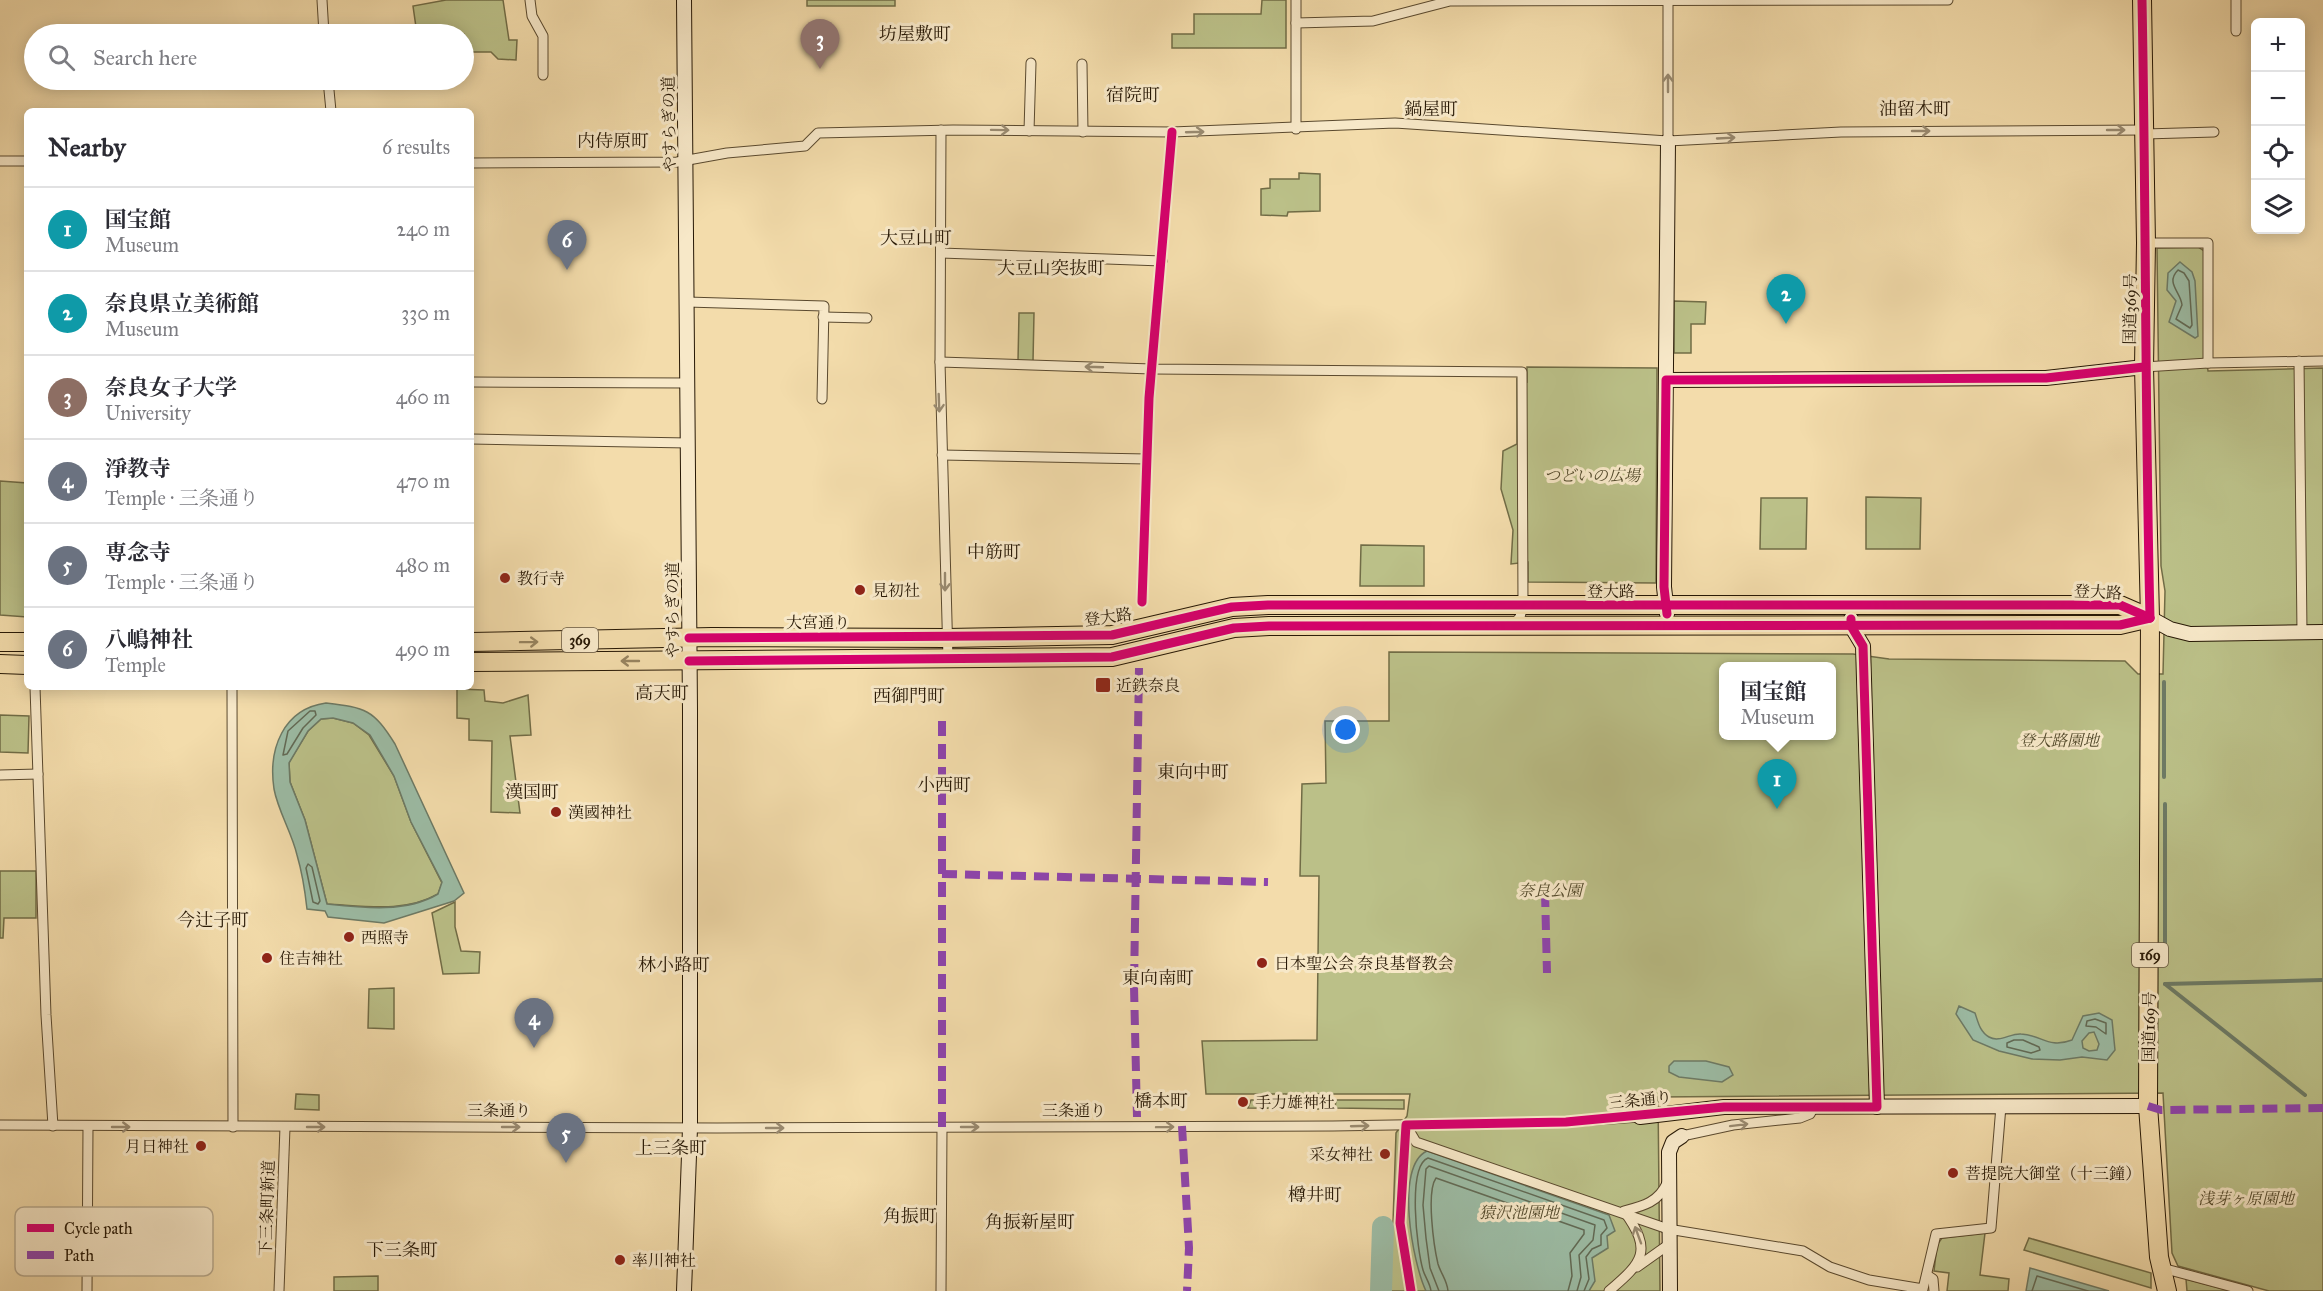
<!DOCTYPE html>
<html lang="en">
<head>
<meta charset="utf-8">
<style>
  :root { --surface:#fff; --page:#f2f2f3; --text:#2b2b33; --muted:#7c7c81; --line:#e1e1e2; --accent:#8f2418 }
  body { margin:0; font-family:"IM FELL Great Primer","Noto Serif JP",serif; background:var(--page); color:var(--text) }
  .controls { position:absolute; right:18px; top:18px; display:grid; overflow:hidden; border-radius:9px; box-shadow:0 3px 15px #0003 }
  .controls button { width:54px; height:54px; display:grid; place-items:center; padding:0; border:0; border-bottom:2px solid var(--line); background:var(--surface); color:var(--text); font:30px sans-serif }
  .you { position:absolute; left:1346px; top:730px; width:21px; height:21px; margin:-15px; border:4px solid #fff; border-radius:50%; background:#1a73e8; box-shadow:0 0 0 9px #1a73e833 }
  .badge { display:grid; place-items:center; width:39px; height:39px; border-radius:50%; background:var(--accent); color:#fff; font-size:20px; font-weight:700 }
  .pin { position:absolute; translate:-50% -50px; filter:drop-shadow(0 2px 3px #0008) }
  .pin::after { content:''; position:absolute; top:32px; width:21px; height:18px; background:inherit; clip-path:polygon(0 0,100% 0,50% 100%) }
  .popup { position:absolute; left:1719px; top:662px; width:117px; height:78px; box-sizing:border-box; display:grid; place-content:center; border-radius:9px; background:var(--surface); filter:drop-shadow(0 2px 4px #0005); font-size:20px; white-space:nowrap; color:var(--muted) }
  .popup b { font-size:22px; color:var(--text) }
  .popup::after { content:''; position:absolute; left:50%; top:100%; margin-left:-12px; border:12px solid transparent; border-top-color:var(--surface) }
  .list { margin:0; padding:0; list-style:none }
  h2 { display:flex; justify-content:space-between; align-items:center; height:78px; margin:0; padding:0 24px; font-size:26px }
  h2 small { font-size:20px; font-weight:400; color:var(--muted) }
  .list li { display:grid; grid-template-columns:39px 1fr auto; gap:18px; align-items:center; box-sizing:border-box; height:84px; padding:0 24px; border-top:2px solid var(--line) }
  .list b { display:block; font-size:22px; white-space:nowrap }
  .list p { margin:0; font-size:20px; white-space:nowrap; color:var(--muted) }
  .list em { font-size:20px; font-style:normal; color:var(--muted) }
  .icon { flex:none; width:33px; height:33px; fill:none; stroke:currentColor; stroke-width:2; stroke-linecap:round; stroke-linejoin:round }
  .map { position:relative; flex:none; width:2323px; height:1291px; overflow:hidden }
  .search { position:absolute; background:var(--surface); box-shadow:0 3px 15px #0003; left:24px; top:24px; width:450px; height:66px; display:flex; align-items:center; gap:15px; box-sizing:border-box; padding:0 21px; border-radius:33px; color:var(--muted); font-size:22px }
  .panel { position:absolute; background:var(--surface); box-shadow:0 3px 15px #0003; left:24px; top:108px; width:450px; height:582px; border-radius:9px }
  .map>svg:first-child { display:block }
</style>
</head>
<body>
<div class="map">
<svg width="2323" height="1291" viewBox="0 0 2323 1291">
  <rect width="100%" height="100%" fill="#f3dcab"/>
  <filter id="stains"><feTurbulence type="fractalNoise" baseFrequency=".00333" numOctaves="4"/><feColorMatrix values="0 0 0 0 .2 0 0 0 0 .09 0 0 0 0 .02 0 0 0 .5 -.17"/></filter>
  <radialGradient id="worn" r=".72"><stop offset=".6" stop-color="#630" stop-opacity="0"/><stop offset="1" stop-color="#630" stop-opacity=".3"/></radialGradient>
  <g fill="#bbc088" stroke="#716c46" stroke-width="1.5" fill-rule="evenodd">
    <polygon points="446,0 503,0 509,40 517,40 516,60 498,59 491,52 464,52 464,34 422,34 422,28 416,27 413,6"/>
    <rect x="807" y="0" width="88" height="6"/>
    <polygon points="1262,0 1286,0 1286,48 1172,48 1172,34 1194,34 1194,14 1261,14"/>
    <polygon points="1299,173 1320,174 1320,211 1288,212 1287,216 1261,215 1261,189 1270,188 1270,179 1299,179"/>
    <path d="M2198 247 2204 251 2205 348 2208 371 2323 368V1291H2269L2178 1266 2172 1253 2163 1093 1658 1097 1660 1291H1379V1221L1393 1223 1396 1133 1407 1116 1410 1094H1206L1202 1041 1317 1040 1319 876H1300L1302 784 1326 783 1325 721H1389V652L1853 654 1889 659 2125 661 2138 674H2163L2165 591 2161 566 2157 248ZM1723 666H1831V736H1723Z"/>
    <polygon points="1674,301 1706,302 1705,324 1691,324 1691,353 1674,353"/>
    <polygon points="1019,313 1034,313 1033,361 1018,361"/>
    <polygon points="1527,367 1657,368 1656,583 1528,582 1528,562 1511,564 1513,530 1501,489 1503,451 1517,444 1517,379 1527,382"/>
    <polygon points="0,481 27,483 27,617 0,615"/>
    <polygon points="1866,497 1921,498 1920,549 1866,549"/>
    <polygon points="1761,498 1807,498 1806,549 1760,549"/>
    <polygon points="1361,545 1424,546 1424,586 1360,586"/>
    <polygon points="457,689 484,690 485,701 503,703 528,695 531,735 510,736 520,813 491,812 492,741 469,740 469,719 457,718"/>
    <polygon points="0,715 29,716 28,753 0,752"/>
    <path d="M333 718 353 723 369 735 394 776 411 822 442 883 438 894C405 913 365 906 327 904L305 820 290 782 289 762 308 731 321 719Z"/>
    <polygon points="0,871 36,871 36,918 4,918 3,938 0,938"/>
    <polygon points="455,902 455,927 461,951 480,952 479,973 443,974 432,913"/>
    <polygon points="394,988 394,1029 368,1028 369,989"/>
    <polygon points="296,1094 319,1095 319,1110 295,1109"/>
    <polygon points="1321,1099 1321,1109 1248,1108 1251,1100"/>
    <polygon points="1404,1100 1404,1109 1335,1108 1336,1100"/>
    <polygon points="1985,1233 1980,1275 2009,1279 2008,1291 1947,1291 1949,1273 1934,1271 1937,1245 1942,1238"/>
    <polygon points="2029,1238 2151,1273 2151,1288 2024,1250"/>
    <polygon points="378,1276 378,1291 334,1291 334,1277"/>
    <polygon points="2186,1279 2231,1291 2187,1291"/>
  </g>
  <g fill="#9cbca5" stroke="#6d7a65" stroke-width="1.5" fill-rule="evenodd">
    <polygon points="2180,262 2192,272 2195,281 2198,336 2195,338 2169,322 2176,301 2167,290 2168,273"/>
    <path d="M326 703C366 708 373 709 395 744L464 893 454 901 384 923 328 917 325 911 307 909C305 891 302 872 297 855 292 833 278 811 274 789 268 749 283 709 326 703ZM333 718 353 723 370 735 394 776 411 822 442 882 438 894C406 913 364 908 327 904L305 820 290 782 289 763 308 731 321 719Z"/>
    <path d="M1959 1006 1975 1013C1978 1022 1980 1032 1989 1037 1999 1043 2011 1033 2021 1034 2042 1035 2048 1049 2072 1040L2083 1016 2099 1013 2112 1020 2115 1050 2107 1060 2082 1057 2060 1060 2032 1059 1999 1051 1973 1040 1956 1014ZM2094 1032 2099 1044 2097 1050 2089 1051 2083 1048 2082 1041 2089 1033Z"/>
    <polygon points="1674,1061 1706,1061 1729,1067 1733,1075 1722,1082 1679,1077 1669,1072 1669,1066"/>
    <path d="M1427 1151 1609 1215 1615 1231 1607 1236 1608 1248 1592 1258 1595 1281 1589 1291H1426C1413 1264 1394 1166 1427 1151Z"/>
    <polygon points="2030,1268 2109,1291 2026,1291"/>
  </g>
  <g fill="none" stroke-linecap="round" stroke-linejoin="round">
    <g stroke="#626a55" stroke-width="1.5">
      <path d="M2178 270 2184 273 2189 281 2192 325 2190 328 2176 319 2182 305C2181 292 2165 283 2178 270Z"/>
      <polygon points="310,711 315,711 316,715 303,728 287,754 283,755 288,731"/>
      <polygon points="308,864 312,867 320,901 318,904 313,902 306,868"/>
      <polygon points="2095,1019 2106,1023 2106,1034 2096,1027 2086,1026 2087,1021"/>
      <polygon points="2014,1040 2023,1040 2039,1047 2040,1050 2031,1053 2007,1047 2007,1043"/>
      <path d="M1431 1291C1430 1283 1425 1277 1423 1270 1417 1250 1407 1166 1428 1158L1604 1220 1607 1228 1601 1235V1245L1592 1249 1586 1257 1589 1279 1584 1291"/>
      <polyline points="1439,1291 1430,1268 1426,1238 1423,1205 1426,1169 1429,1166 1595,1225 1593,1240 1579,1255 1581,1277 1577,1291"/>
      <path d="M1448 1291C1447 1280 1441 1274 1438 1264 1434 1247 1426 1192 1436 1178L1584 1230V1234L1570 1253 1572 1276 1568 1291"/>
      <polyline points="2032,1291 2037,1276 2088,1291"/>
    </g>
    <g stroke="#6d7a65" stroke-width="4">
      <polyline points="2164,777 2164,682"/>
      <polyline points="2165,804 2165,964"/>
      <polyline points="2165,984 2305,1095"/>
      <polyline points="2165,984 2323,980"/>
    </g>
    <polyline stroke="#9cbca5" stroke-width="22" points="1381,1291 1383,1227"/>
    <defs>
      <g id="street">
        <polyline points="322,0 324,34"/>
        <polyline points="530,0 532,16 543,36 543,75"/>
        <polyline points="1668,0 1668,141"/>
        <polyline points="2236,0 2236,31"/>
        <polyline points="1296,23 1373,21 1450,1 1948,0"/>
        <polyline points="1082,64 1083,132"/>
        <polyline points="328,80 331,111"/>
        <polyline points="1296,129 1296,0"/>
        <polyline points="1029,131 1031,63"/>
        <polyline points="2145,134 2214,132"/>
        <polyline points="0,161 27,161"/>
        <polyline points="471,163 677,162 727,153 805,146 818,133 953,130 1172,132 1395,123 1668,141 1841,132 2145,130"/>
        <polyline points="2146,243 2208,243 2208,363"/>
        <polyline points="941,253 1162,261"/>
        <polyline points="687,302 824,306 822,399"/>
        <polyline points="823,317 867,318"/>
        <polyline points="2299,361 2302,632"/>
        <polyline points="940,362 941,130"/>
        <polyline points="2144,367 2208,363 2323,361"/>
        <polyline points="471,382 687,383"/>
        <polyline points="471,439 688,443"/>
        <polyline points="942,455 1147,459"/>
        <polyline points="948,658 940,362 1152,369 1522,372 1523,606 1520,617 1513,625"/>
        <polyline points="35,687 46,1015 53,1126"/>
        <polyline points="232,687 233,1127"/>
        <polyline points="0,775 38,774"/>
        <polyline points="0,1125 717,1128 1333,1126 1566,1122 1640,1117"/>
        <polyline points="1406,1125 1416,1142 1668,1229 1803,1251 1830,1267 1869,1280 1923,1289 1936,1234 1991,1228 2001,1106"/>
        <polyline points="1406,1125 1400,1223 1411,1291"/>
        <polyline points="1682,1136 1733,1125 1800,1118 1810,1114 1814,1107"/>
        <polyline points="1637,1267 1668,1245"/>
        <polyline points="2162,1268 2248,1291"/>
        <polyline points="1927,1275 1933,1279 1934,1291"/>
        <polyline points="87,1291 88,1127"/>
        <polyline points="279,1291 285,1127"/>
        <polyline points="941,1291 942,1127"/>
        <path d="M1609 1291C1643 1262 1653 1251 1624 1211 1643 1206 1659 1202 1667 1183"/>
      </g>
      <g id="secondary">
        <polyline points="1666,380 2046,378 2144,367"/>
        <polyline points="1667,614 1664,587 1668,141"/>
        <polyline points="2150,618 2170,629 2190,634 2323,632"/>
        <polyline points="1851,619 1851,626 1863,646 1877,1107"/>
        <polyline points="1640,1117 1724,1107 2148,1106"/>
        <polyline points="684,1291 690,1128 690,710 684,0"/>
        <polyline points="1670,1291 1669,1152 1673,1142 1682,1136"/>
      </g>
      <g id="highway">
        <polyline points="2142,0 2146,243 2144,367 2150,618 2148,1106 2159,1257 2167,1291"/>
        <polyline points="0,642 27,642"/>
        <polyline points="471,642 712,637 947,638 1112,635 1232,607 1268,605 2120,605 2150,618"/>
        <polyline points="471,662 1112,657 1234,628 1269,626 2120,625 2150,618"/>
        <polyline points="0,664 27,665"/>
      </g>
    </defs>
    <use href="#street" stroke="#5a492e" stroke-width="11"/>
    <use href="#secondary" stroke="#271805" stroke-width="16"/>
    <use href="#highway" stroke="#271805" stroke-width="20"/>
    <use href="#street" stroke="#f7e8c8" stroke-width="9"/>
    <use href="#secondary" stroke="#f7e8c8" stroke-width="14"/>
    <use href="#highway" stroke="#f3dcab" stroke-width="18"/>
    <g stroke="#8e44ad" stroke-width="8" stroke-dasharray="15 8" stroke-linecap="butt">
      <polyline points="942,874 1268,882"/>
      <polyline points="1545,892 1547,973"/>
      <polyline points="2148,1106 2161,1110 2323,1108"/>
      <polyline points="1137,1117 1134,986 1139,668"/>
      <polyline points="1182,1126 1189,1248 1187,1291"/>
      <polyline points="942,1127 942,718"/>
    </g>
    <defs>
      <g id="cycleway">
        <path d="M2142 0C2146 206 2145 412 2150 618"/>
        <polyline points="1142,602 1149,398 1172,132"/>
        <polyline points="1667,614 1664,587 1666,380 2046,378 2144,367"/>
        <polyline points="689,638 1112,635 1232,607 1268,605 2120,605 2150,618"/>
        <polyline points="689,661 1112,657 1234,628 1269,626 2120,625 2150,618"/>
        <polyline points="1411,1291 1400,1223 1406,1125 1566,1122 1724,1107 1877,1107 1863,646 1851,626 1851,619"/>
      </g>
    </defs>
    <use href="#cycleway" stroke="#f7e8c8" stroke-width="13"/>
    <use href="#cycleway" stroke="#d6006c" stroke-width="9"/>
  </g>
  <defs><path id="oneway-shaft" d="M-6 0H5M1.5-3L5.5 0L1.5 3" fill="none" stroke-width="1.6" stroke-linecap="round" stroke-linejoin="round" transform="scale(1.5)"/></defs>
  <g stroke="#998a70">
    <use href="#oneway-shaft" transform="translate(1668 83) rotate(-90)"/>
    <use href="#oneway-shaft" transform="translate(1000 130) rotate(1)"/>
    <use href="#oneway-shaft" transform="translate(2116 130)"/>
    <use href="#oneway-shaft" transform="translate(1921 131)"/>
    <use href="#oneway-shaft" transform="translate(1195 132) rotate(-2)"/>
    <use href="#oneway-shaft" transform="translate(1726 138) rotate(-3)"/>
    <use href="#oneway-shaft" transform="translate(1094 367) rotate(-178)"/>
    <use href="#oneway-shaft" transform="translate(939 403) rotate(88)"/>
    <use href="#oneway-shaft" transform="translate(945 582) rotate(90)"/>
    <use href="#oneway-shaft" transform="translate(1739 1125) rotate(-7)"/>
    <use href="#oneway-shaft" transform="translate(1360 1126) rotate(-2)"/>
    <use href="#oneway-shaft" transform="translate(121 1127)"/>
    <use href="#oneway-shaft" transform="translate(316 1127)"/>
    <use href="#oneway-shaft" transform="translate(511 1127)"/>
    <use href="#oneway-shaft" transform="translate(970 1127)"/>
    <use href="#oneway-shaft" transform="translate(1165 1127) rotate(-1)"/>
    <use href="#oneway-shaft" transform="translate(775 1128)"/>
    <use href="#oneway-shaft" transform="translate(1638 1235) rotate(-110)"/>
  </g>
  <g stroke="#978460">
    <use href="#oneway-shaft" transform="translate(529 642) rotate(-1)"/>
    <use href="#oneway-shaft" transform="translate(630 661) rotate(180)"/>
  </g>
  <g fill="#8f2418" stroke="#f7e8c8" stroke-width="2">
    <circle cx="505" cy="578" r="6"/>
    <circle cx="860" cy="590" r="6"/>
    <rect x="1095" y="677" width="16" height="16" rx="3"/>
    <circle cx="556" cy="812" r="6"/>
    <circle cx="349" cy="937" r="6"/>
    <circle cx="267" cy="958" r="6"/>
    <circle cx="1262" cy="963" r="6"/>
    <circle cx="1243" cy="1102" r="6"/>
    <circle cx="201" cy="1146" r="6"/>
    <circle cx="1385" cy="1154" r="6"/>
    <circle cx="1953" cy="1173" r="6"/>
    <circle cx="620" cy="1260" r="6"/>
  </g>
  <g text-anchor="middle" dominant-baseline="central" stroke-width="6" stroke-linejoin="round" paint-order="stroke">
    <g fill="#f7e8c8" stroke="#655640" stroke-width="1.5">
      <rect x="562" y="628" width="36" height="24" rx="4.5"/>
      <rect x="2132" y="943" width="36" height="24" rx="4.5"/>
    </g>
    <g font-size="15" font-weight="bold" fill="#271805">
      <text x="580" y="640">369</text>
      <text x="2150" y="955">169</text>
    </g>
    <g font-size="16" fill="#271805" stroke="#f7e8c8">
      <text transform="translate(669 124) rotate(-91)">やすらぎの道</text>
      <text transform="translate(2130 309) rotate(-89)">国道369号</text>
      <text x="1611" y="591">登大路</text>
      <text transform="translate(2098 592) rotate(3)">登大路</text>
      <text transform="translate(672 610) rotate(-90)">やすらぎの道</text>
      <text transform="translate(1108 617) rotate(-8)">登大路</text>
      <text x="818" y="622">大宮通り</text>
      <text transform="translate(2149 1027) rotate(-89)">国道169号</text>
      <text transform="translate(1640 1100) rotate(-6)">三条通り</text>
      <text x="499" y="1110">三条通り</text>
      <text x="1074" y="1110">三条通り</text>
      <text transform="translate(267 1208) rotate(-88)">下三条町新道</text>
    </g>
    <g font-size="16" font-style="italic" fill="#534a2c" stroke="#f7e8c8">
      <text x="1592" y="475">つどいの広場</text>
      <text x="2059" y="740">登大路園地</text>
      <text x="1550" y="890">奈良公園</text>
      <text x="2246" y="1198">浅芽ヶ原園地</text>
      <text x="1519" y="1212">猿沢池園地</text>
    </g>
    <g font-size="16" fill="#271805" stroke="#f7e8c8" text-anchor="start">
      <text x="517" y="578">教行寺</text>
      <text x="872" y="590">見初社</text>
      <text x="1116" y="685">近鉄奈良</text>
      <text x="568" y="812">漢國神社</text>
      <text x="361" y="937">西照寺</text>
      <text x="279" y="958">住吉神社</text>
      <text x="1274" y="963">日本聖公会 奈良基督教会</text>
      <text x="1255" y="1102">手力雄神社</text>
      <text x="189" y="1146" text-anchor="end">月日神社</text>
      <text x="1373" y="1154" text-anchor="end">采女神社</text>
      <text x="1965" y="1173">菩提院大御堂（十三鐘）</text>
      <text x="632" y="1260">率川神社</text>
    </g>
    <g font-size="18" fill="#271805" stroke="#f7e8c8">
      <text x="915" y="34">坊屋敷町</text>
      <text x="1133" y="95">宿院町</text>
      <text x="1431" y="109">鍋屋町</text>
      <text x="1915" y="109">油留木町</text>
      <text x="613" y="141">内侍原町</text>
      <text x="916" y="238">大豆山町</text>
      <text x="1051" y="268">大豆山突抜町</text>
      <text x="994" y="552">中筋町</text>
      <text x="662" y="693">高天町</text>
      <text x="909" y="696">西御門町</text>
      <text x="1193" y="772">東向中町</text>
      <text x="944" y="785">小西町</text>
      <text x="532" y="792">漢国町</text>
      <text x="213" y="920">今辻子町</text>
      <text x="674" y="965">林小路町</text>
      <text x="1158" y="978">東向南町</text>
      <text x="1161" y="1101">橋本町</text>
      <text x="671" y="1148">上三条町</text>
      <text x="1315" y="1195">樽井町</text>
      <text x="910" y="1216">角振町</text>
      <text x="1030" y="1222">角振新屋町</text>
      <text x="402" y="1250">下三条町</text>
    </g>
  </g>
  <rect x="15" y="1207" width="198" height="69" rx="9" fill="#f7e8c8" stroke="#b9aa8e" stroke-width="1.5"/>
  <rect x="27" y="1224" width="27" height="8" fill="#d6006c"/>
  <rect x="27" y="1251" width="27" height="8" fill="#8e44ad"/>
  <g font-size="16" fill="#271805">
    <text x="64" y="1234">Cycle path</text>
    <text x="64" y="1261">Path</text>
  </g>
  <rect width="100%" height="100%" filter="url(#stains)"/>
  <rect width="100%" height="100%" fill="url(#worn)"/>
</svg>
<div class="controls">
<button>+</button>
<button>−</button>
<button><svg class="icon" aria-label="locate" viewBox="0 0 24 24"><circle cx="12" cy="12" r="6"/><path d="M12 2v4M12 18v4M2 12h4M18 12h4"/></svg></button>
<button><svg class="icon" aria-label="layers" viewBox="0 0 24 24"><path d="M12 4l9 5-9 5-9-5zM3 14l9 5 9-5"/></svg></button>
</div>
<div class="you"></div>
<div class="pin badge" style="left:1777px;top:809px;background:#0f9aa8">1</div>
<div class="popup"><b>国宝館</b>Museum</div>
<div class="pin badge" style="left:1786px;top:324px;background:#0f9aa8">2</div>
<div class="pin badge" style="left:820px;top:69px;background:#8d6e63">3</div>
<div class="pin badge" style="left:534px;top:1048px;background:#6b7280">4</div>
<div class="pin badge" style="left:566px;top:1163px;background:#6b7280">5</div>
<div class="pin badge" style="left:567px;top:270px;background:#6b7280">6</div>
<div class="search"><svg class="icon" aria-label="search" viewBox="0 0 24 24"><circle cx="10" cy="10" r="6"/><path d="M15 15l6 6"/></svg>Search here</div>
<section class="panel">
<h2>Nearby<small>6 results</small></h2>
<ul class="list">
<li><span class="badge" style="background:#0f9aa8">1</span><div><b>国宝館</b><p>Museum</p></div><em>240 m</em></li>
<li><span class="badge" style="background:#0f9aa8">2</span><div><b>奈良県立美術館</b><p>Museum</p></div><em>330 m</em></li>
<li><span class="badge" style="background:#8d6e63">3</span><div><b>奈良女子大学</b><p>University</p></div><em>460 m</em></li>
<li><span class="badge" style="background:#6b7280">4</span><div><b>淨教寺</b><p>Temple · 三条通り</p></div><em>470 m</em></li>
<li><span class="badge" style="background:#6b7280">5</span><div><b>専念寺</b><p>Temple · 三条通り</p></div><em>480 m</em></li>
<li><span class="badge" style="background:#6b7280">6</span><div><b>八嶋神社</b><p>Temple</p></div><em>490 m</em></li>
</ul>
</section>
</div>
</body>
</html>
